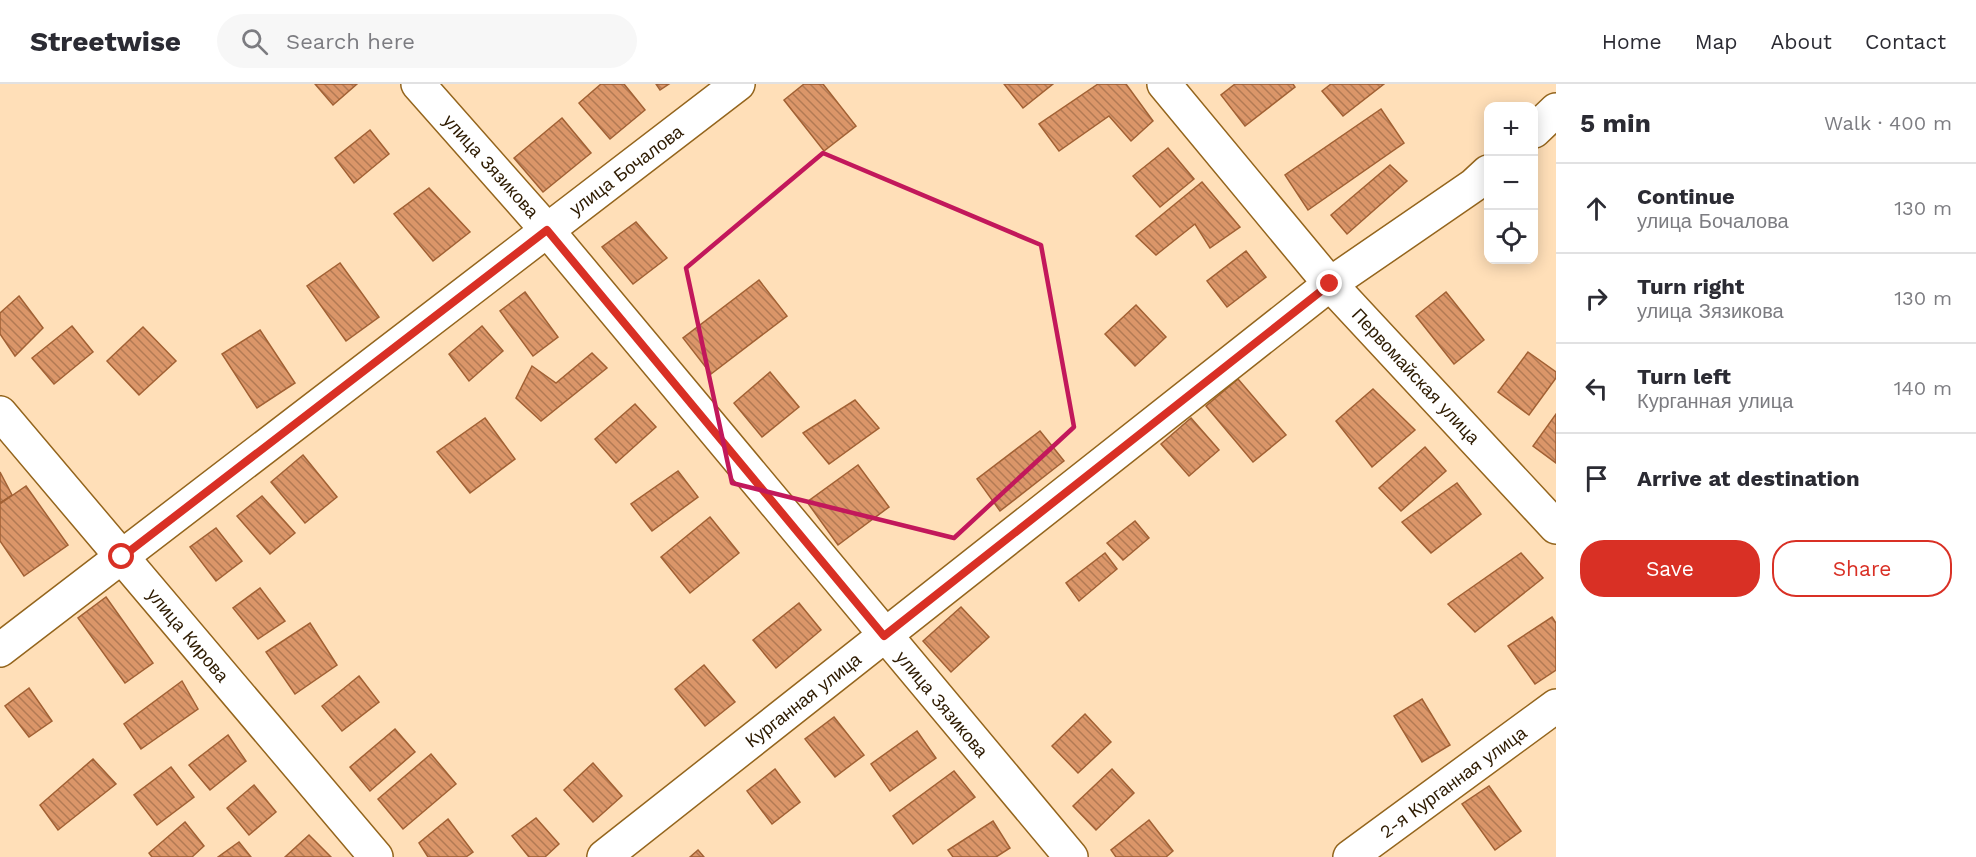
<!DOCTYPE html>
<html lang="en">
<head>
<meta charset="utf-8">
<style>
  :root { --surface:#fff; --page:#f7f7f7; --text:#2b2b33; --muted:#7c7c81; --line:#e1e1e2; --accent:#d93025 }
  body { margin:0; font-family:"Work Sans",sans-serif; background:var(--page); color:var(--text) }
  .controls { position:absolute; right:18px; top:18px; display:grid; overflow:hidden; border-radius:12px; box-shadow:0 3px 15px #0003 }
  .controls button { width:54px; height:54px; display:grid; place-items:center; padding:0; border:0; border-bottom:2px solid var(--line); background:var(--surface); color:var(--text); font:30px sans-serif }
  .stop { position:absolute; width:18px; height:18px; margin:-14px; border:4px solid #d93025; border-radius:50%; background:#fff }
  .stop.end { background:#d93025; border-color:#fff; box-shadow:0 2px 6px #0008 }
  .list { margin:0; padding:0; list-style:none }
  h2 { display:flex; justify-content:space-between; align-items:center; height:78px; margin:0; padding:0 24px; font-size:26px }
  h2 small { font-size:20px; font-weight:400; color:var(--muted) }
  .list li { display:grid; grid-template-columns:39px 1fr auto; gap:18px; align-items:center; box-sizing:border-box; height:90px; padding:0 24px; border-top:2px solid var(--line) }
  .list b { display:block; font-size:22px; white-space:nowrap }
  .list p { margin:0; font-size:20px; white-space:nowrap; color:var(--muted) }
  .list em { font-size:20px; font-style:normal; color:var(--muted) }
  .actions { display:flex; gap:12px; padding:18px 24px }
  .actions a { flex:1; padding:14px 0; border:2px solid var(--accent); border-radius:24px; text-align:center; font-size:21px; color:var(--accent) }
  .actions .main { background:var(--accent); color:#fff }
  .icon { flex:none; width:33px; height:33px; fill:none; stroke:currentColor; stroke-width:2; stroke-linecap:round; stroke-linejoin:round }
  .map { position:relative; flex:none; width:1556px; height:773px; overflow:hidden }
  header { display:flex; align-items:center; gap:36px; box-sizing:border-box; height:84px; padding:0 30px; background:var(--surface); border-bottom:2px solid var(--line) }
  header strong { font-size:28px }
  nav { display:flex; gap:33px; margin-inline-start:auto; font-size:21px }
  .search { width:420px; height:54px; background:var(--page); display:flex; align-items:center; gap:15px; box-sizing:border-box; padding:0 21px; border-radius:33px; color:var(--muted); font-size:22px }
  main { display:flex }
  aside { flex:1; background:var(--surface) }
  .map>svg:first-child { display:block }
</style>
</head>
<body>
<header>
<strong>Streetwise</strong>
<div class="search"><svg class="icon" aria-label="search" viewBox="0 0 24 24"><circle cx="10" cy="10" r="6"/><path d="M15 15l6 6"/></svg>Search here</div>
<nav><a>Home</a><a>Map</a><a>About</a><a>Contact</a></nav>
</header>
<main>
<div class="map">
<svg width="1556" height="773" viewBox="0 0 1556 773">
  <defs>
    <pattern id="building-back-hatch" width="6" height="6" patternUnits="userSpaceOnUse" patternTransform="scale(1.5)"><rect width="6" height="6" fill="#db9669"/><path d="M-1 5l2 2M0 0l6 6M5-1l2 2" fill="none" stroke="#b27a54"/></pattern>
  </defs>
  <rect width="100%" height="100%" fill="#ffdfb8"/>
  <g fill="url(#building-back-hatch)" stroke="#a26134" stroke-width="1.5">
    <polygon points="315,0 357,0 333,21"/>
    <polygon points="601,0 624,0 645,26 610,55 579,19"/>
    <polygon points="656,0 669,0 660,6"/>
    <polygon points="804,0 823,0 856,42 824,67 784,16"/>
    <polygon points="1004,0 1053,0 1023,24"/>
    <polygon points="1098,0 1126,0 1153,37 1131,57 1109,32 1059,67 1039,40"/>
    <polygon points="1235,0 1293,0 1295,3 1245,42 1221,11"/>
    <polygon points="1331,0 1384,0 1343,32 1322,7"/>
    <polygon points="1381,25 1404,59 1308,126 1285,91"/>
    <polygon points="562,34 591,69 543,108 514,74"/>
    <polygon points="370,46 389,70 354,99 335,74"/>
    <polygon points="1168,64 1194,95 1160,123 1133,92"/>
    <polygon points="1390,81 1407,97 1347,150 1331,131"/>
    <polygon points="1202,98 1240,143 1210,164 1195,140 1156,171 1136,152"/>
    <polygon points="429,104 470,148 433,177 394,130"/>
    <polygon points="636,138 667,174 633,200 602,163"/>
    <polygon points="1246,167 1266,193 1227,223 1207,197"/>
    <polygon points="340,179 379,233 346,257 307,202"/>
    <polygon points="759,196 787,232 711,290 683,254"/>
    <polygon points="525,208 558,253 533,272 500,227"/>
    <polygon points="1446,208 1484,256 1454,280 1416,232"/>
    <polygon points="19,212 43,244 15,272 0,250 0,229"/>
    <polygon points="1136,221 1166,253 1135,282 1105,250"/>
    <polygon points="72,242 93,268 54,300 32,274"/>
    <polygon points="482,242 503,267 469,297 449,270"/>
    <polygon points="143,243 176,277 139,311 107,277"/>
    <polygon points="260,246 295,299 257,324 222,270"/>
    <polygon points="1528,268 1556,288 1556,294 1529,331 1498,308"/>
    <polygon points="592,269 607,284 541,337 516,314 532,282 556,299"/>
    <polygon points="770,288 799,323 762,353 734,319"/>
    <polygon points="1238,295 1286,351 1253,378 1206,322"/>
    <polygon points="1373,305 1415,346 1372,383 1336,337"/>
    <polygon points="855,316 879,344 829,380 803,349"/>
    <polygon points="635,320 656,343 616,379 595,355"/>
    <polygon points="1556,330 1556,379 1533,362"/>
    <polygon points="485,334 515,375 470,409 437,368"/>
    <polygon points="1191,334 1219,366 1189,392 1161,360"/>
    <polygon points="1040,347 1064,377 1000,427 977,395"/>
    <polygon points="1425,363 1446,387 1401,427 1379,404"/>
    <polygon points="303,371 337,413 305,439 271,398"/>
    <polygon points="858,381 889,423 838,461 807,418"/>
    <polygon points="678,387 698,413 652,447 631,420"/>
    <polygon points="0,388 12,411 0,419"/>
    <polygon points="1457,399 1481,430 1431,469 1402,438"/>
    <polygon points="26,402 68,461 24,492 0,457 0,420"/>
    <polygon points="262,412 295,449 270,470 237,432"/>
    <polygon points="710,433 739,469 690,509 661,473"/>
    <polygon points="1135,437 1149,454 1123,476 1107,459"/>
    <polygon points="216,444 242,477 216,497 190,463"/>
    <polygon points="1105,469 1117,485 1079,517 1066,499"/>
    <polygon points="1521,469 1543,494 1475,548 1448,520"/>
    <polygon points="260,504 285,537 258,555 233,524"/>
    <polygon points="106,513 153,579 125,599 78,534"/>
    <polygon points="799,519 821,546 776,584 753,556"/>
    <polygon points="961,523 989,553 951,588 923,557"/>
    <polygon points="1552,533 1556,539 1556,586 1535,600 1508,562"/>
    <polygon points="310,539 337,581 295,610 266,568"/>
    <polygon points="704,581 735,618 705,642 675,605"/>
    <polygon points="359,592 379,618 342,647 322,622"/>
    <polygon points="182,597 198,625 141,665 124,640"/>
    <polygon points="29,604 52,637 29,653 5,622"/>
    <polygon points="1422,615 1450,661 1422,678 1394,632"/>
    <polygon points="1085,630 1111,658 1078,689 1052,662"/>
    <polygon points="834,633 864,671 835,693 805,655"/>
    <polygon points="395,645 415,668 370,707 350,683"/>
    <polygon points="917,647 936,674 890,707 871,680"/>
    <polygon points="228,651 246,677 210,706 189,681"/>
    <polygon points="431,670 456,700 403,745 378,715"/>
    <polygon points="93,675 116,700 58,746 40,721"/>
    <polygon points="593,679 622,712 593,738 564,706"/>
    <polygon points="171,683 194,713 157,741 134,711"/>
    <polygon points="775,685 800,718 772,740 747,707"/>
    <polygon points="1112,685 1134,709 1096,746 1073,722"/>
    <polygon points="954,687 975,713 913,760 893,732"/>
    <polygon points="254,701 276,728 249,751 227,724"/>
    <polygon points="1489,702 1521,747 1495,766 1462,720"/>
    <polygon points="536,734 559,760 545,773 529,773 512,752"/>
    <polygon points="448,735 473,768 466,773 428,773 419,759"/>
    <polygon points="1149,736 1173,767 1166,773 1116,773 1111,766"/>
    <polygon points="993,737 1010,764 996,773 953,773 948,766"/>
    <polygon points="185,738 204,762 192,773 152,773 149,769"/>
    <polygon points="309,751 331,773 285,773"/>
    <polygon points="239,758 251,773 218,773"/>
    <polygon points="698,766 704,773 690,773"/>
  </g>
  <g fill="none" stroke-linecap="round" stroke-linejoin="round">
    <defs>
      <g id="minor">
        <polyline points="418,0 547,146 1071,773"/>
        <polyline points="1164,0 1330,200 1556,443"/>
        <polyline points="1534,47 1556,26"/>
        <polyline points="0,329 376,773"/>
        <polyline points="0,566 738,0"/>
        <polyline points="604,773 1330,200 1474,101 1488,88"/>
        <polyline points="1350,773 1556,622"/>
      </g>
    </defs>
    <use href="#minor" stroke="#94651d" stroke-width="36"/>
    <use href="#minor" stroke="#fff" stroke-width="33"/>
  </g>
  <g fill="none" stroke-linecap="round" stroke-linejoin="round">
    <polyline stroke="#d93025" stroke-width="8" points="122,473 547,146 884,552 1330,200"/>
  </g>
  <path fill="none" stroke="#c2185b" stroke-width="4.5" stroke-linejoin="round" d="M823 69 1041 161 1074 343 954 454 732 399 686 184Z"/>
  <g text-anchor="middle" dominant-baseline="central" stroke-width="6" stroke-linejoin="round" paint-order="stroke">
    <g font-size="18" fill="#2d1a00" stroke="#fff">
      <text transform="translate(491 82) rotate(48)">улица Зязикова</text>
      <text transform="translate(626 86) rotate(-37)">улица Бочалова</text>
      <text transform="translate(1416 292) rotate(47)">Первомайская улица</text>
      <text transform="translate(188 551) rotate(50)">улица Кирова</text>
      <text transform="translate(803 616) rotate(-38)">Курганная улица</text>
      <text transform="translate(942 620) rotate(50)">улица Зязикова</text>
      <text transform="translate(1453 698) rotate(-36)">2-я Курганная улица</text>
    </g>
  </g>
</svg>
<div class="controls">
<button>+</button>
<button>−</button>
<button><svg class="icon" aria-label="locate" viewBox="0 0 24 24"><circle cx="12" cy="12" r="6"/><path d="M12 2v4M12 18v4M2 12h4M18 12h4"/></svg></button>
</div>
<div class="stop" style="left:122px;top:473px"></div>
<div class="stop end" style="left:1330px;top:200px"></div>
</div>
<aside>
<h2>5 min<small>Walk · 400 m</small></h2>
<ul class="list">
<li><svg class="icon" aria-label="ahead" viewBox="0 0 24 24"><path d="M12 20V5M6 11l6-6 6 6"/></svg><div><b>Continue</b><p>улица Бочалова</p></div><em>130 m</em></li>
<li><svg class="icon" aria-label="right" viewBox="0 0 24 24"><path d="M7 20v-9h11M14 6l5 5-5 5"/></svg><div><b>Turn right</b><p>улица Зязикова</p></div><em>130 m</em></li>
<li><svg class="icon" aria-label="left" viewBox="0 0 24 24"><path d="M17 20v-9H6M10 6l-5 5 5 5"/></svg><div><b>Turn left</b><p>Курганная улица</p></div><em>140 m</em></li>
<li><svg class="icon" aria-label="arrive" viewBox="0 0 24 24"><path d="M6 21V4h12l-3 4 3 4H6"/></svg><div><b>Arrive at destination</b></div></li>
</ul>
<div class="actions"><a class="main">Save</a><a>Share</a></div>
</aside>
</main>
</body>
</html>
